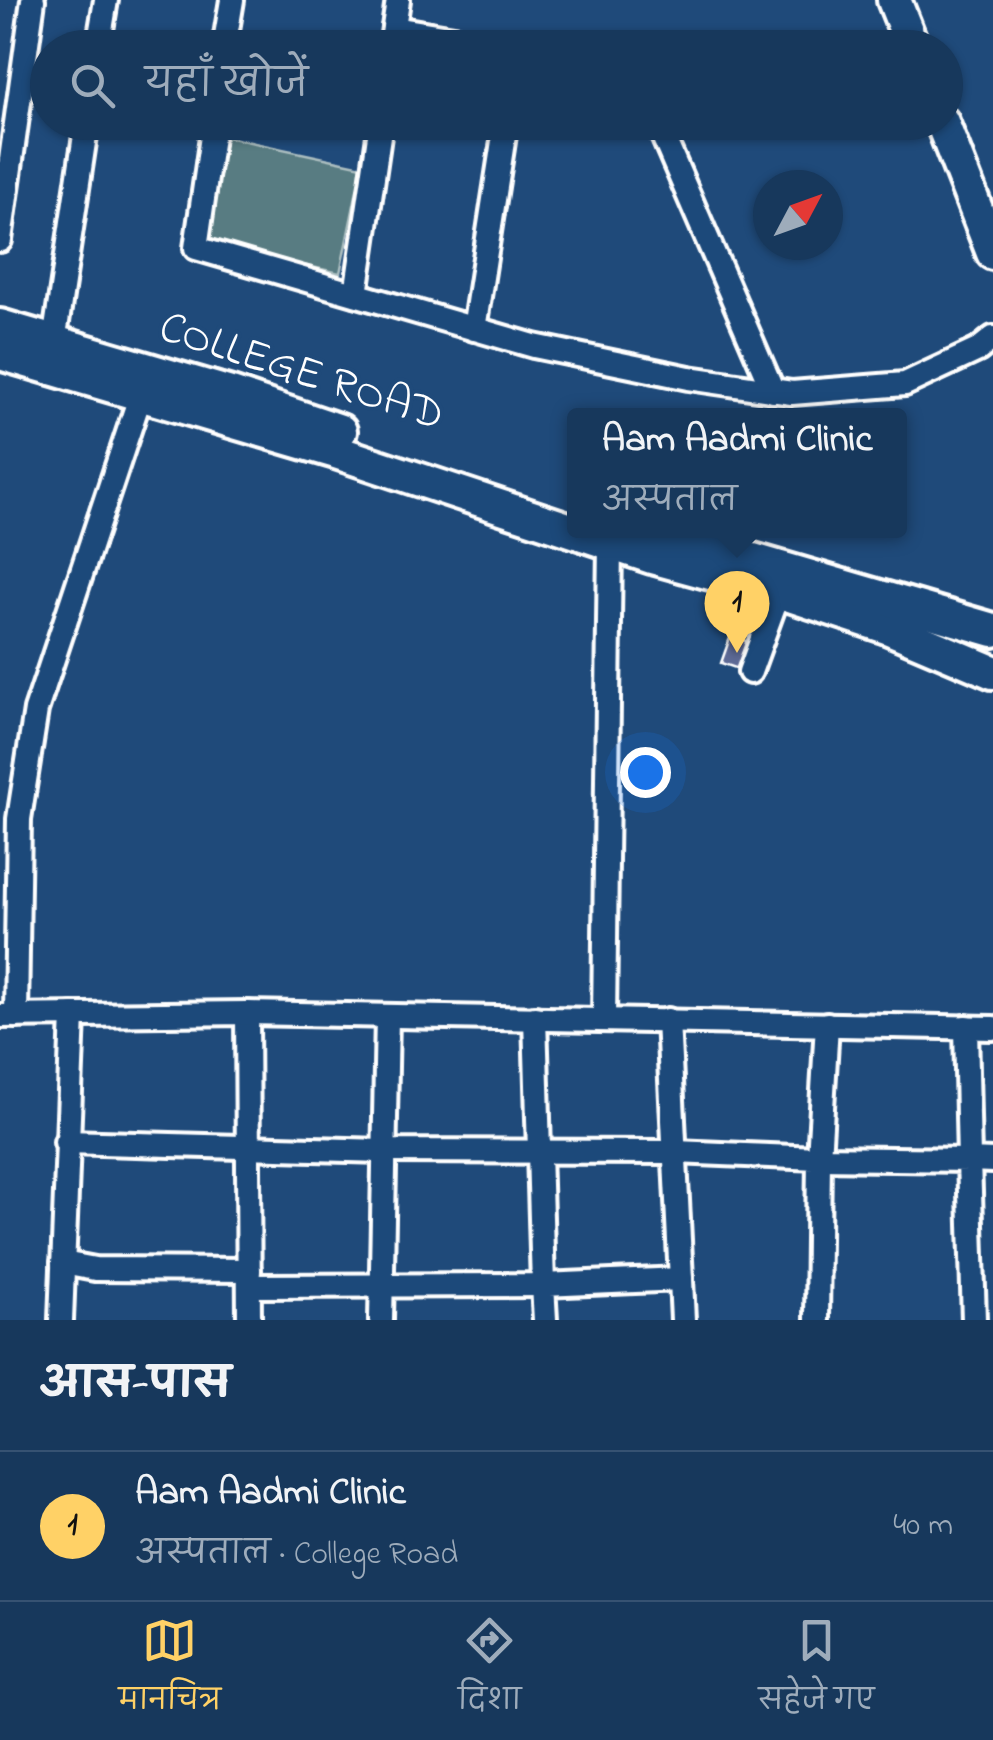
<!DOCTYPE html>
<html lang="hi">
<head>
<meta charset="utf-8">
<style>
  :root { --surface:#17385c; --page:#244365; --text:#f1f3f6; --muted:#9eacbb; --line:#365272; --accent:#ffd166 }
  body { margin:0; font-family:"Indie Flower","Playpen Sans Deva",sans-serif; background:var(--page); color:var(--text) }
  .compass { position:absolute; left:753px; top:170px; width:90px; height:90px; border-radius:50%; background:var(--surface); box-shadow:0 2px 8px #0004; rotate:49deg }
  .you { position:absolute; left:645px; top:772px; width:35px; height:35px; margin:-25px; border:8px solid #fff; border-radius:50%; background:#1a73e8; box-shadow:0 0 0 15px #1a73e833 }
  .badge { display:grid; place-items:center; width:65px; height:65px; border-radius:50%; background:var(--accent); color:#111; font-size:32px; font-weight:700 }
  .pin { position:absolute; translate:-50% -82px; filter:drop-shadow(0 2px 5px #0008) }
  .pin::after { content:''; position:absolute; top:52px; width:35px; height:30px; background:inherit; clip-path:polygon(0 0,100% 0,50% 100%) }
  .popup { position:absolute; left:567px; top:408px; width:340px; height:130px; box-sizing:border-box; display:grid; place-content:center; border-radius:10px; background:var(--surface); filter:drop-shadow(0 2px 8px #0005); font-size:32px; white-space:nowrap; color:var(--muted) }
  .popup b { font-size:38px; color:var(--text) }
  .popup::after { content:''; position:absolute; left:50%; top:100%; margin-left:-20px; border:20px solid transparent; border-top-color:var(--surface) }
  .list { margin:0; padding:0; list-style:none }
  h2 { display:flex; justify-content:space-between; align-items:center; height:130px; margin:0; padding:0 40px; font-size:42px }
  h2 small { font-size:32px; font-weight:400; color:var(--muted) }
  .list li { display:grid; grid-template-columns:65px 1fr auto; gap:30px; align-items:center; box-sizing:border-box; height:150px; padding:0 40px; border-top:2px solid var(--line) }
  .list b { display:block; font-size:38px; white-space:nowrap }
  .list p { margin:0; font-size:32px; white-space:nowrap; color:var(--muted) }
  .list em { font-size:32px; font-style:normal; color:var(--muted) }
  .icon { flex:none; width:55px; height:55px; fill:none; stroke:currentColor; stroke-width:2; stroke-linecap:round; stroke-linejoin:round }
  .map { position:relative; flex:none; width:993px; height:1320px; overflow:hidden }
  .search { position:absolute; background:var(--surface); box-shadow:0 2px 8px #0004; left:30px; right:30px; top:30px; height:110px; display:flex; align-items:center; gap:25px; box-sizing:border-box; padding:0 35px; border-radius:55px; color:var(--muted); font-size:38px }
  .sheet { height:280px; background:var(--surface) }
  nav { display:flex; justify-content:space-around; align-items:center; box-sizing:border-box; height:140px; border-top:2px solid var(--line); background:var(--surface); font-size:28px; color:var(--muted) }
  nav a { display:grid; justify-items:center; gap:5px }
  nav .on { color:var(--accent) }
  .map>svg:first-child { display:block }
</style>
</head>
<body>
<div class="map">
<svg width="993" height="1320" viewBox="0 0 993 1320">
  <rect width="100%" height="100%" fill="#1f4a7a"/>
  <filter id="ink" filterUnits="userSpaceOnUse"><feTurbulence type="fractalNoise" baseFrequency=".01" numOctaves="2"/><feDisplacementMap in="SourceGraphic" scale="20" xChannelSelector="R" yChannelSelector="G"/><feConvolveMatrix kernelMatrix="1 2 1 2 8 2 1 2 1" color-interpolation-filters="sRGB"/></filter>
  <g filter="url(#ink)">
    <polygon fill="#587c82" stroke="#acbec0" stroke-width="2.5" points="222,136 362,166 340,273 206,244"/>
    <polygon fill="#5d6a96" stroke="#fff" stroke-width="2.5" points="731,635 753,644 744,671 721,663"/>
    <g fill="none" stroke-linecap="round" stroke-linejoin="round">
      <defs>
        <g id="street">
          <polyline points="394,28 514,48"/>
          <polyline points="98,48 106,0"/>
          <polyline points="224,48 232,0"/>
          <polyline points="391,48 398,0"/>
          <polyline points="214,122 196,248 534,346 689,378 792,393 905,384 978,350 993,338"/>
          <polyline points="657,122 773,391"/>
          <polyline points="0,240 33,0"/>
          <polyline points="356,294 381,122"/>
          <polyline points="474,329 506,122"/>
          <polyline points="54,342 87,122"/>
          <polyline points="750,672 779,592"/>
          <polyline points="247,1013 249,1320"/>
          <polyline points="0,1016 247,1013 993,1028"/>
          <polyline points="16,1016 19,819 36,710 141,394"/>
          <polyline points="604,1019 610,543"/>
          <polyline points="668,1020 683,1320"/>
          <polyline points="827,1024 819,1158 969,1160 974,1320"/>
          <polyline points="966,1027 969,1160 993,1161"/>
          <polyline points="66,1142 383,1151 675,1152 819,1158 817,1320"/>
          <polyline points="63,1263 95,1269 249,1270"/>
          <polyline points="249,1286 543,1285 535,1018"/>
          <polyline points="61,1320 73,1015"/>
          <polyline points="381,1320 387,1016"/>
          <polyline points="545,1320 543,1285 681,1279"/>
        </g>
        <g id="secondary">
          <polyline points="894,0 913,48"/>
          <polyline points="942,122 993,253"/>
          <polyline points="0,326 231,394 340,431"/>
          <polyline points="0,353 336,452 652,557 787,594 887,627 993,672"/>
          <polyline points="650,530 993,630"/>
        </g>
      </defs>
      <use href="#street" stroke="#fff" stroke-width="30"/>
      <use href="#secondary" stroke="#fff" stroke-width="40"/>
      <use href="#street" stroke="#1f4a7a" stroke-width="22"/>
      <use href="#secondary" stroke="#1f4a7a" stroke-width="32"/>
    </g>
  </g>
  <g text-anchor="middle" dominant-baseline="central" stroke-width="8" stroke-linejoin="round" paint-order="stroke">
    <g font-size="45" fill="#fff" stroke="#1f4a7a">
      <text transform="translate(301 373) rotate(18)">COLLEGE ROAD</text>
    </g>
  </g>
</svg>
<svg class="compass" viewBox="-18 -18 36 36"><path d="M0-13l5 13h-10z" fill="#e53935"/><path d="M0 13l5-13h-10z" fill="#9eacbb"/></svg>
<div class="you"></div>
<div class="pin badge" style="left:737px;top:653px">1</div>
<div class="popup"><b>Aam Aadmi Clinic</b>अस्पताल</div>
<div class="search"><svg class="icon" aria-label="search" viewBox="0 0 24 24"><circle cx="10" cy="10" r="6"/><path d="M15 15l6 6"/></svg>यहाँ खोजें</div>
</div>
<section class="sheet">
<h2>आस-पास<small></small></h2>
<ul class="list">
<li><span class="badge">1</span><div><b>Aam Aadmi Clinic</b><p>अस्पताल · College Road</p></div><em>40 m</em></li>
</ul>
</section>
<nav>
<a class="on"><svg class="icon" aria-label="map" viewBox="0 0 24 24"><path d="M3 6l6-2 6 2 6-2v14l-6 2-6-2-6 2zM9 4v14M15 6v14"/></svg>मानचित्र</a>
<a><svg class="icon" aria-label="directions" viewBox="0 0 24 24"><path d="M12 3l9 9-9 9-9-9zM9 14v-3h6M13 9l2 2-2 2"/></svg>दिशा</a>
<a><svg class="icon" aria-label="saved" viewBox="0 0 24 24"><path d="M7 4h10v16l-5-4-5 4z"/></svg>सहेजे गए</a>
</nav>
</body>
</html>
